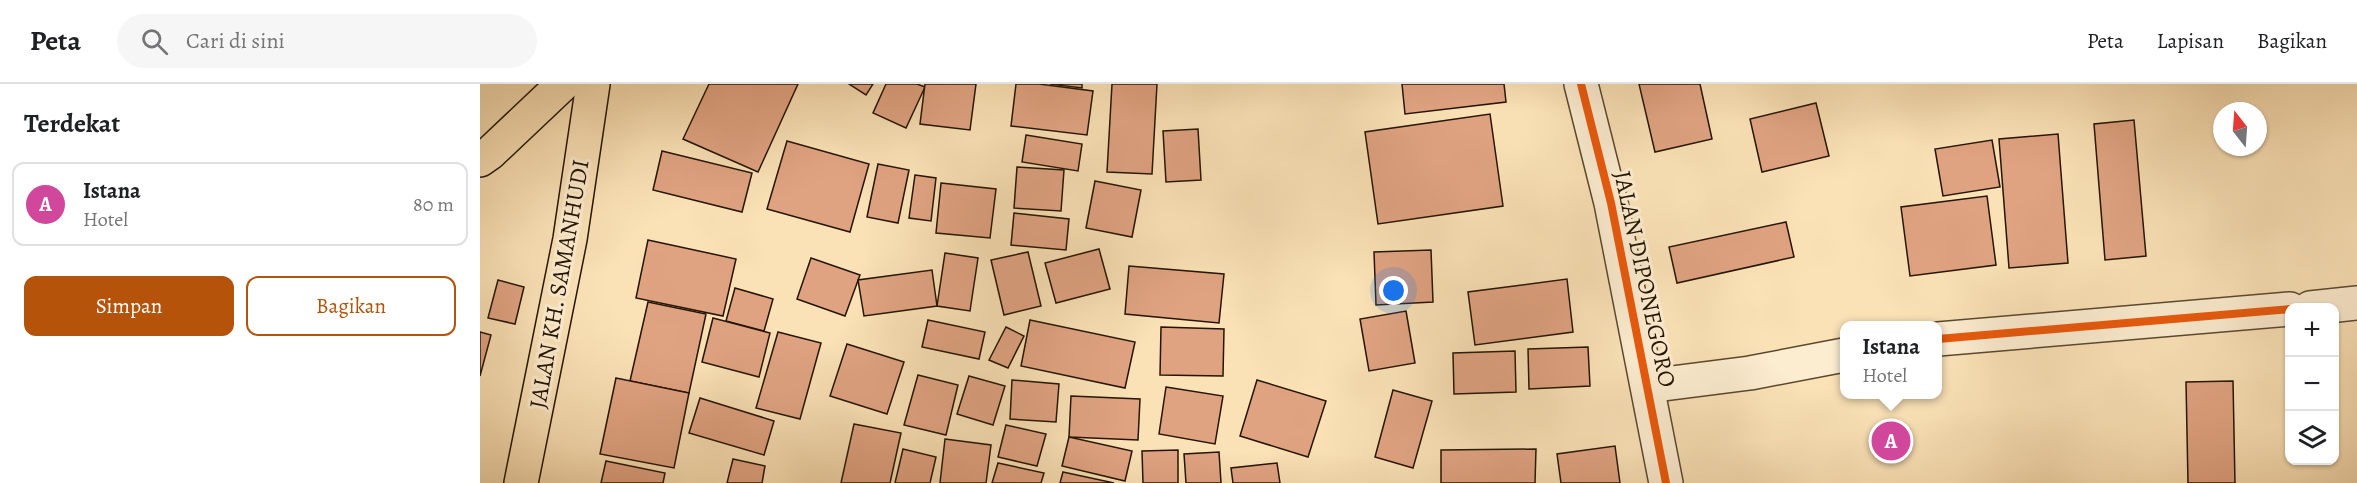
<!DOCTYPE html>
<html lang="id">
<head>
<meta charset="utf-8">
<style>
  :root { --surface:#fff; --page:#f6f6f6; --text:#202124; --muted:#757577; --line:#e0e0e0; --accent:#b45309 }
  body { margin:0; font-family:Alegreya,serif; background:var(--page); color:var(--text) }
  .controls { position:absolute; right:18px; bottom:18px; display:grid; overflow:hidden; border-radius:12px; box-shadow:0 2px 4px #0004 }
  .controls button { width:54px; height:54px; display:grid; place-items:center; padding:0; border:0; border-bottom:2px solid var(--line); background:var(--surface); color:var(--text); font:30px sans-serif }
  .compass { position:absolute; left:1733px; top:18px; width:54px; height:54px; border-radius:50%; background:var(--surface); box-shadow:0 2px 4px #0004; rotate:343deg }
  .you { position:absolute; left:914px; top:207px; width:21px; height:21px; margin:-15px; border:4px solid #fff; border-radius:50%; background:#1a73e8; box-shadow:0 0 0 9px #1a73e833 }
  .badge { display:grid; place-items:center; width:39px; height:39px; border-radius:50%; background:var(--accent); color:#fff; font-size:20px; font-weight:700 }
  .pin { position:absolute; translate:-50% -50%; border:3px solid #fff; box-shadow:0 2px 6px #0006 }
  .popup { position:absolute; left:1360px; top:237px; width:102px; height:78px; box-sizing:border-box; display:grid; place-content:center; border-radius:12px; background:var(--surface); filter:drop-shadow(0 2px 4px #0005); font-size:20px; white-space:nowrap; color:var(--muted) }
  .popup b { font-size:22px; color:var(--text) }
  .popup::after { content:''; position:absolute; left:50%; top:100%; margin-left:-12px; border:12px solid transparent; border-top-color:var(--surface) }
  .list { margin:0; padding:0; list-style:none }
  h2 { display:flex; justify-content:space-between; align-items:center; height:78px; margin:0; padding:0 24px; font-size:26px }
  h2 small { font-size:20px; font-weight:400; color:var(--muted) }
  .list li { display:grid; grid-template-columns:39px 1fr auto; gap:18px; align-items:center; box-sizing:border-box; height:84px; margin:0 12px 12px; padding:0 12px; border:2px solid var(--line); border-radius:12px }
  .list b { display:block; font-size:22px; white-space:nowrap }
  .list p { margin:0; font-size:20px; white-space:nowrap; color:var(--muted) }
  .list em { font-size:20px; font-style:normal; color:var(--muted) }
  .actions { display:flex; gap:12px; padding:18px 24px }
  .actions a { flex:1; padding:14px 0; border:2px solid var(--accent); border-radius:12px; text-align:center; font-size:21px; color:var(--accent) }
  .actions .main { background:var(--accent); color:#fff }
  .icon { flex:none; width:33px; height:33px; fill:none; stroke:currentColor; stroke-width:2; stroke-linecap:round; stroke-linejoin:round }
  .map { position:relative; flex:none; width:1877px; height:399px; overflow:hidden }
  header { display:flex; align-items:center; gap:36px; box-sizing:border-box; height:84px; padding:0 30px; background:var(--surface); border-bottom:2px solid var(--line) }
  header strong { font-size:28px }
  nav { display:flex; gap:33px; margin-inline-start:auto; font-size:21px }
  .search { width:420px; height:54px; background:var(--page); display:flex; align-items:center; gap:15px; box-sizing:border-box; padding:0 21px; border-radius:33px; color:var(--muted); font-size:22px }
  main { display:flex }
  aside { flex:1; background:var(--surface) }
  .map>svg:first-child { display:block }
</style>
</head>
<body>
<header>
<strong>Peta</strong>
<div class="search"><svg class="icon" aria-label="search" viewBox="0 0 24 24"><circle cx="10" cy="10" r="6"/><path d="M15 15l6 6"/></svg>Cari di sini</div>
<nav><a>Peta</a><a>Lapisan</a><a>Bagikan</a></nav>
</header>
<main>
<aside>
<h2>Terdekat<small></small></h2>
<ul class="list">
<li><span class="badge" style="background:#d1479c">A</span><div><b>Istana</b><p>Hotel</p></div><em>80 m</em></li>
</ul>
<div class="actions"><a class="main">Simpan</a><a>Bagikan</a></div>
</aside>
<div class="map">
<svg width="1877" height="399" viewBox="0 0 1877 399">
  <rect width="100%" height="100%" fill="#fae1b6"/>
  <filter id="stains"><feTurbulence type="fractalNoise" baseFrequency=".00333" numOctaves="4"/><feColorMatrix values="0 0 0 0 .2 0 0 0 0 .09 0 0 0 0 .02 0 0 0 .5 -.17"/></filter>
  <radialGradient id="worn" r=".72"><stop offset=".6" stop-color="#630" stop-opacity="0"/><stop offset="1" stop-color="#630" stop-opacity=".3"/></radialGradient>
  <g fill="#e0a382" stroke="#241501" stroke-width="1.5">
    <polygon points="229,0 318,0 278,88 203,55"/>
    <polygon points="369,0 393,0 386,11"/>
    <polygon points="406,0 437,0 445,3 426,44 393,29"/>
    <polygon points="445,0 496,0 490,46 440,40"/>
    <polygon points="536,0 559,0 613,7 607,51 531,42"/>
    <polygon points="570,0 602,0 602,4"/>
    <polygon points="632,0 677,0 672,90 627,88"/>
    <polygon points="922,0 1024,0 1026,18 925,30"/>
    <polygon points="1159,0 1220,0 1232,55 1175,68"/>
    <polygon points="1336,19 1349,72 1282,88 1270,35"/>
    <polygon points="1010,30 1023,122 898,140 885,48"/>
    <polygon points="1654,36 1666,172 1625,176 1614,40"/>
    <polygon points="718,45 721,96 686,98 683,47"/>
    <polygon points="1578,50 1588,179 1529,184 1519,55"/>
    <polygon points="546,51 602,60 598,87 542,78"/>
    <polygon points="1512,56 1520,103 1463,112 1455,65"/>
    <polygon points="307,57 389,80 370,148 287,125"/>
    <polygon points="182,67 272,89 262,128 173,106"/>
    <polygon points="398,80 429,86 418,139 387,133"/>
    <polygon points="537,83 584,86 581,127 534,124"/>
    <polygon points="435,91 456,94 451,137 429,134"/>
    <polygon points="615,97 661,106 652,153 606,144"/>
    <polygon points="461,99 516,105 510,154 456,149"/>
    <polygon points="1507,112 1516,181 1430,192 1421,123"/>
    <polygon points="534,129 589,135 586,166 531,161"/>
    <polygon points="1306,138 1314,173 1197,199 1189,163"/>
    <polygon points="168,156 256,175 243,232 156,214"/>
    <polygon points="619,165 630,205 576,219 565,179"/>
    <polygon points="951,166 953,218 896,221 894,168"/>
    <polygon points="548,168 561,222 524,231 511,176"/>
    <polygon points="465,169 498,174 490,227 457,222"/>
    <polygon points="331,174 380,191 365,232 317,215"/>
    <polygon points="649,182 744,190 739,239 645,230"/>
    <polygon points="452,186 457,222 384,232 378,196"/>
    <polygon points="1087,195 1093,248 995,261 988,208"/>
    <polygon points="18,196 44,203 35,240 8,234"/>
    <polygon points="255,204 293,215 284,247 246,237"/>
    <polygon points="168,218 226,230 209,309 150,297"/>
    <polygon points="926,227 935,279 889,287 880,235"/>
    <polygon points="233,234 290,249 279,293 222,278"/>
    <polygon points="448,236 505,248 499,275 442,263"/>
    <polygon points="550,236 655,258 645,304 541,282"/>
    <polygon points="526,243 544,252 528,284 509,276"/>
    <polygon points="681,243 744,245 743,292 680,291"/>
    <polygon points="0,248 11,251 0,292"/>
    <polygon points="298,248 341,259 320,335 276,324"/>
    <polygon points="367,260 424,278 407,330 350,312"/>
    <polygon points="1108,263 1110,302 1049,305 1048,265"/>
    <polygon points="1035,267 1036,308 974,310 973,269"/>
    <polygon points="438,291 478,301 466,351 424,341"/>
    <polygon points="489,292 525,302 513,341 477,330"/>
    <polygon points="136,294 209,309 194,384 120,370"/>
    <polygon points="532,296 579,300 576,338 530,335"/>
    <polygon points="777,296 846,317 828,373 760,352"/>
    <polygon points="1753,297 1755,399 1708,399 1706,298"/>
    <polygon points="686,303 743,312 735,360 679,350"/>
    <polygon points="913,306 952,317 933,384 895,373"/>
    <polygon points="591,312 660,315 658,356 589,353"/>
    <polygon points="220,314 294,337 284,371 209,349"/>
    <polygon points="374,340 421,349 410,399 361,399"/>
    <polygon points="526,341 566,350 557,382 518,373"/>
    <polygon points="589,353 652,367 645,397 582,382"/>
    <polygon points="465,355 511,361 506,399 460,399"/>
    <polygon points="1135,362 1140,399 1081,399 1077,370"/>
    <polygon points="423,365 456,373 450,399 415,399"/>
    <polygon points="1056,365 1055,399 961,399 961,366"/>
    <polygon points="698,366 698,399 663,399 662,367"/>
    <polygon points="739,368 741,399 706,399 704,370"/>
    <polygon points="253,375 285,382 282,399 247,399"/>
    <polygon points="126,377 185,389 183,399 121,399"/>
    <polygon points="518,379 564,389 561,399 512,399"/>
    <polygon points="797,379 800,399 753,399 751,384"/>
    <polygon points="583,388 634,399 580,399"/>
  </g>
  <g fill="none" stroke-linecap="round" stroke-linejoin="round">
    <defs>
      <g id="minor">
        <polyline points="1101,0 1131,119 1186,399"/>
        <polyline points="1830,224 1877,219"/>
        <polyline points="1458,255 1810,225"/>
        <polyline points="1168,302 1270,289 1364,271"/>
      </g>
      <polyline id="major" points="41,399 90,155 113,0"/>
      <polyline id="highway" points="0,76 10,69 83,0"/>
    </defs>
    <use href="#minor" stroke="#5a482e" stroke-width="36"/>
    <use href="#major" stroke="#241501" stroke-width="36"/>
    <use href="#highway" stroke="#241501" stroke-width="36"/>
    <use href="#minor" stroke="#fcecd0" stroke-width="33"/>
    <use href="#major" stroke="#fae1b6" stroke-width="33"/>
    <use href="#highway" stroke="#fae1b6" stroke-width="33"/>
    <defs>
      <g id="cycleway">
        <polyline points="1101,0 1131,119 1186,399"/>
        <polyline points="1458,255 1810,225"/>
      </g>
    </defs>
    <use href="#cycleway" stroke="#fcecd0" stroke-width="11"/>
    <use href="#cycleway" stroke="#e8590c" stroke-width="8"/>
  </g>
  <g text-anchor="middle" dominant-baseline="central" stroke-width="6" stroke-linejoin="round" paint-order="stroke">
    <g font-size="24" fill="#241501" stroke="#fcecd0">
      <text transform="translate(1165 195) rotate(78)">JALAN DIPONEGORO</text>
      <text transform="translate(79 200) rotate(-80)">JALAN KH. SAMANHUDI</text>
    </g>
  </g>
  <rect width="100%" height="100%" filter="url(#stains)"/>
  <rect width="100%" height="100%" fill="url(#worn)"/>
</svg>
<div class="controls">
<button>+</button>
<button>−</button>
<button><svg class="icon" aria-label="layers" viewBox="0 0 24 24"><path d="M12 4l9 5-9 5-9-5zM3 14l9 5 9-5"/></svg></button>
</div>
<svg class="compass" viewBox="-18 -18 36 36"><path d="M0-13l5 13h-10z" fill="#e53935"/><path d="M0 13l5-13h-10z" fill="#757577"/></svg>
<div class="you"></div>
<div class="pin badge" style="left:1411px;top:357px;background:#d1479c">A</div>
<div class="popup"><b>Istana</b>Hotel</div>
</div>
</main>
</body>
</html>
